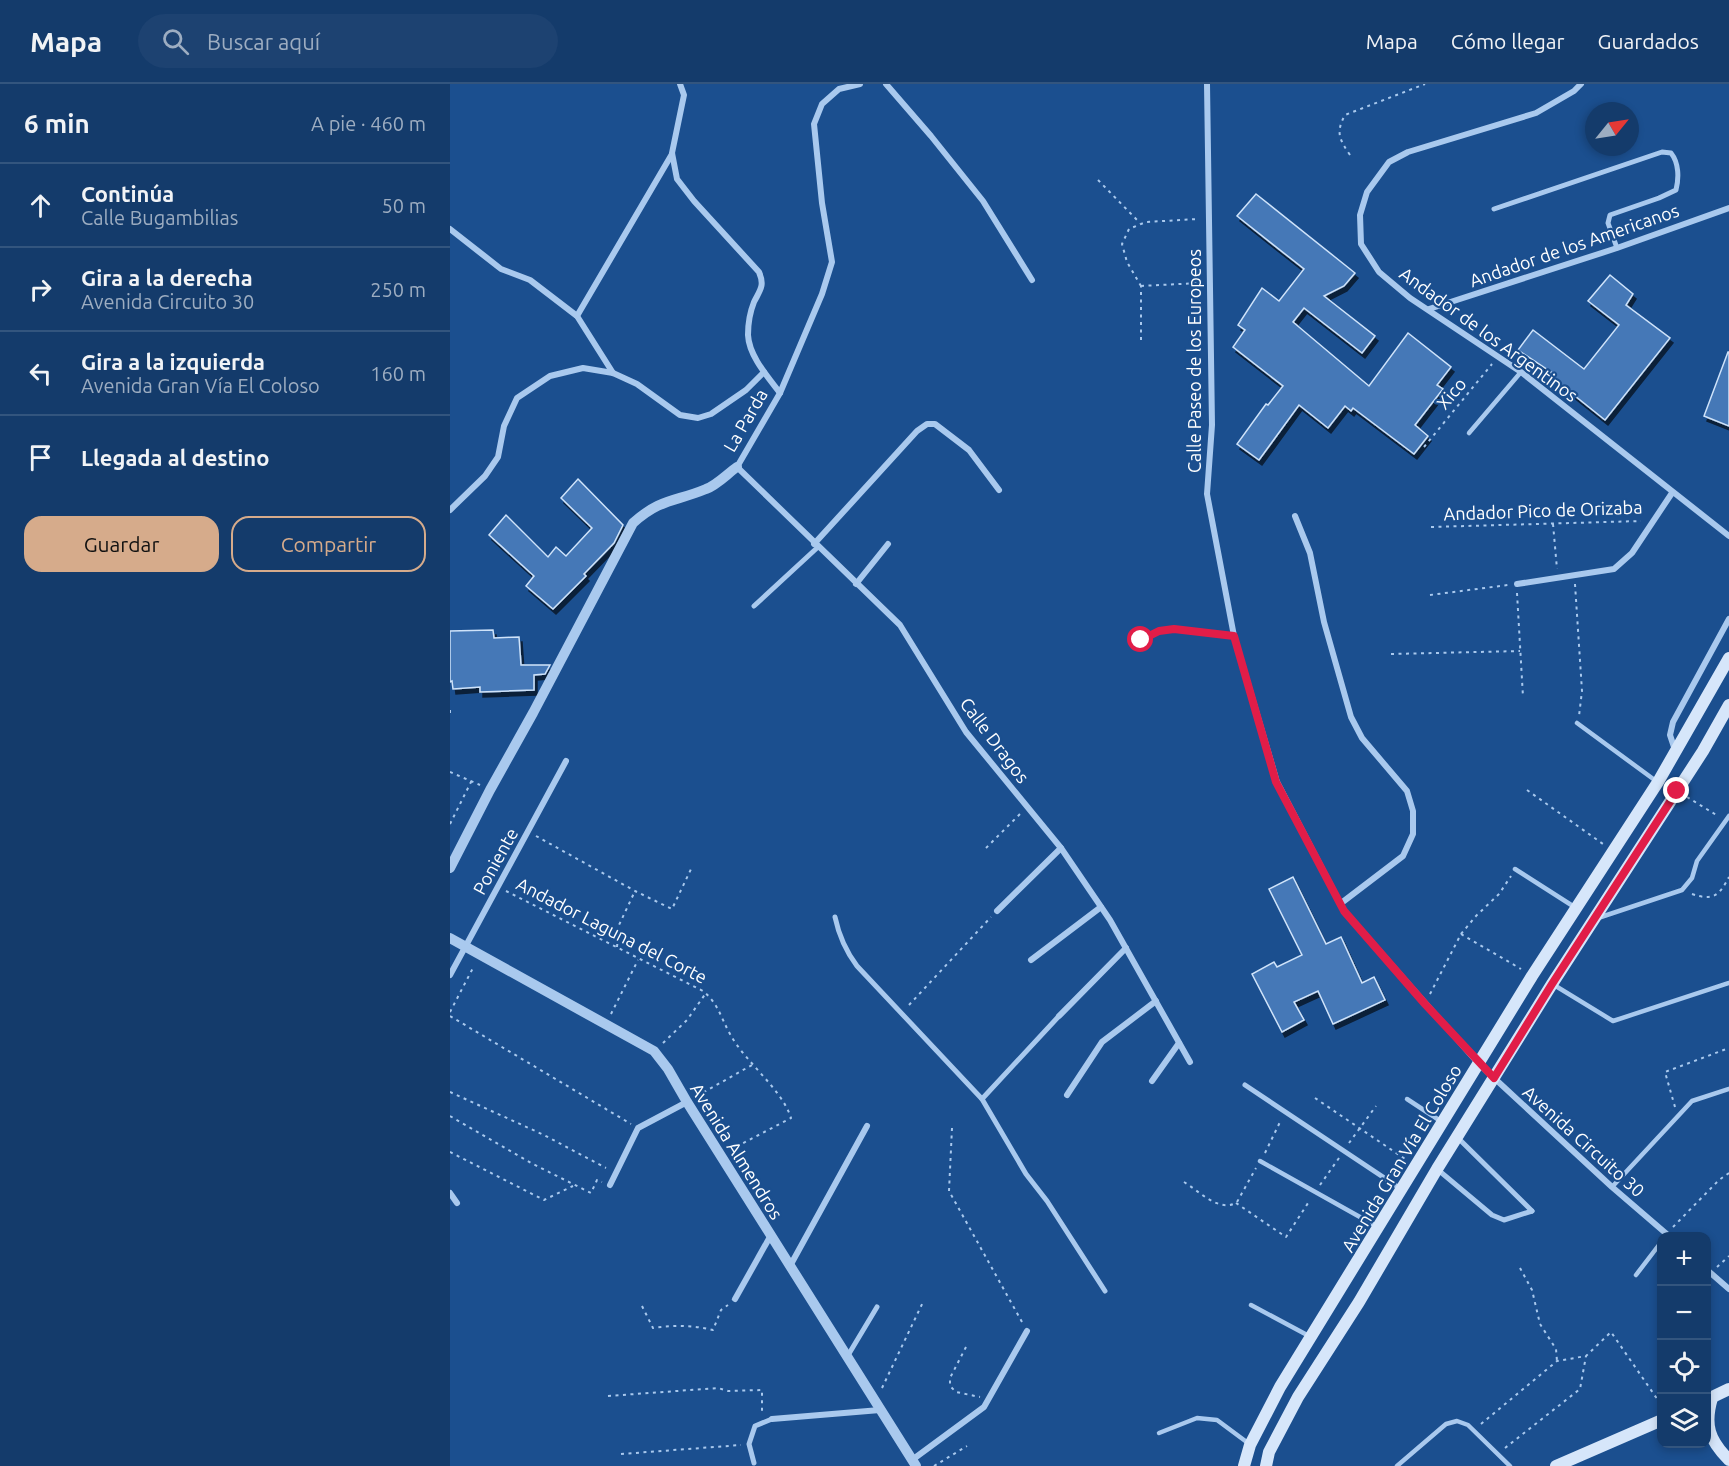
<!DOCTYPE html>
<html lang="es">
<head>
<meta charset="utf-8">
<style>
  :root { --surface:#143b6b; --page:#1d4271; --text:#f1f3f6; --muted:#9dadc1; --line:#33557e; --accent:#d6ab8b }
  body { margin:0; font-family:Ubuntu,sans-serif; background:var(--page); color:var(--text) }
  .controls { position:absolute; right:18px; bottom:18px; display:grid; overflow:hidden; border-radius:12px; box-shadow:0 3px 9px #0003 }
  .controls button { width:54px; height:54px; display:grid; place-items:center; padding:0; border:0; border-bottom:2px solid var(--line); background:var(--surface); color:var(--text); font:30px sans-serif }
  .compass { position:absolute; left:1135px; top:18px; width:54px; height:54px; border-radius:50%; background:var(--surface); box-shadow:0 3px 9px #0003; rotate:60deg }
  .stop { position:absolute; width:18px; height:18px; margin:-14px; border:4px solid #e11d48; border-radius:50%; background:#fff }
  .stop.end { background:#e11d48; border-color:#fff; box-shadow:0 2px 6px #0008 }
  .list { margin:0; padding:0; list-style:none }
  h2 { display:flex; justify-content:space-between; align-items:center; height:78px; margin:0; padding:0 24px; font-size:26px }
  h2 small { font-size:20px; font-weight:400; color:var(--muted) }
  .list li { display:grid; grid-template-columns:39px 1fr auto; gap:18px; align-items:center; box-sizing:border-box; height:84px; padding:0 24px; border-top:2px solid var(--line) }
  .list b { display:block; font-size:22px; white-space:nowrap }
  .list p { margin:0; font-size:20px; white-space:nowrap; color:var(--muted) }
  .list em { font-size:20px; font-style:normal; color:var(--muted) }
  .actions { display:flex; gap:12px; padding:18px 24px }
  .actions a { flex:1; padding:14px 0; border:2px solid var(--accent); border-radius:18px; text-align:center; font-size:21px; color:var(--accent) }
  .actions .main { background:var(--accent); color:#111 }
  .icon { flex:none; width:33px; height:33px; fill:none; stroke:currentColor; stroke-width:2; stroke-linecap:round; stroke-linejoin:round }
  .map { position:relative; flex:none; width:1279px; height:1382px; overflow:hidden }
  header { display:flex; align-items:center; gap:36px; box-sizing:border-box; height:84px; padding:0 30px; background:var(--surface); border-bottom:2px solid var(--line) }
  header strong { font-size:28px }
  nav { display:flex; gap:33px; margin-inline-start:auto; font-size:21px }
  .search { width:420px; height:54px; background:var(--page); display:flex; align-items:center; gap:15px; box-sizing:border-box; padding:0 21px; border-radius:33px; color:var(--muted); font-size:22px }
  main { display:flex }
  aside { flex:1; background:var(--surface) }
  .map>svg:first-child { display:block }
</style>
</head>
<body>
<header>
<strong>Mapa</strong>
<div class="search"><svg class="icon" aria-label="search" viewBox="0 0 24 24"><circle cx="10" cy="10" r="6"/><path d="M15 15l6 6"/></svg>Buscar aquí</div>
<nav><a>Mapa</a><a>Cómo llegar</a><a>Guardados</a></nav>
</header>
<main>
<aside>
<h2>6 min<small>A pie · 460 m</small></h2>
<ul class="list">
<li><svg class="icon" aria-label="ahead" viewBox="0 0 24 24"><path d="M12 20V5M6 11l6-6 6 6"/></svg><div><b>Continúa</b><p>Calle Bugambilias</p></div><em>50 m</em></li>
<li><svg class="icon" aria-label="right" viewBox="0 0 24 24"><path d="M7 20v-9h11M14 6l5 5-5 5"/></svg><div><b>Gira a la derecha</b><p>Avenida Circuito 30</p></div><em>250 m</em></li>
<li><svg class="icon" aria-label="left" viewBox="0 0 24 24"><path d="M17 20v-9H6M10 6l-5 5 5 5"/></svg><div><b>Gira a la izquierda</b><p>Avenida Gran Vía El Coloso</p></div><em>160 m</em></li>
<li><svg class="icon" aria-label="arrive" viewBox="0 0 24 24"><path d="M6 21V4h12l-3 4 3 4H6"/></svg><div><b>Llegada al destino</b></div></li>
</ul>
<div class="actions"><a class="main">Guardar</a><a>Compartir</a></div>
</aside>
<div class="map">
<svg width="1279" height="1382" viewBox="0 0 1279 1382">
  <defs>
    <filter id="shadow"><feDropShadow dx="3" dy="5" stdDeviation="0" flood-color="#0009"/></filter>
  </defs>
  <rect width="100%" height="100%" fill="#1b4f8f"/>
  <g fill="#4478b7" stroke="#cfe3fa" stroke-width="1.5" filter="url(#shadow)">
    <polygon points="806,110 905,189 894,202 874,212 925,252 912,269 854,224 843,238 919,302 958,249 1001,283 987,301 993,305 965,341 978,352 964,370 903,324 901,327 895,322 878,344 849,321 809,376 787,360 816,320 818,321 833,302 783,263 795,246 788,241 812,204 829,217 854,185 787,132"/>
    <polygon points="1160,191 1183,210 1176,221 1220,254 1155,336 1099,291 1101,288 1068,266 1083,246 1134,285 1169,241 1138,217"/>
    <polygon points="1278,268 1279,268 1279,342 1254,332"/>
    <polygon points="128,395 173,441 164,459 134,490 136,492 103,525 76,502 84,492 39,451 56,431 98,473 106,463 116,472 142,444 111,414"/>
    <polygon points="43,546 44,554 69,553 71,581 100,581 95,590 84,591 84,606 30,608 30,603 3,605 2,597 0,598 0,547"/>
    <polygon points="843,793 876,860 891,853 912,899 924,893 935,916 883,940 868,907 844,918 854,936 832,948 802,890 824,878 827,883 852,871 819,805"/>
  </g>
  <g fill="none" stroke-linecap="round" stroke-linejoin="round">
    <g stroke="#a9c9ee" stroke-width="2" stroke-dasharray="3 4.5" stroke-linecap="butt">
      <path d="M900 71C890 56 885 49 895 31L975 0"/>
      <polyline points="648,96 690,139"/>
      <polyline points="691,202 677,178 672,160 679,145 696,138 748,135"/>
      <polyline points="691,202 750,199"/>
      <polyline points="691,256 691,202"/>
      <polyline points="974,363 1042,280"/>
      <polyline points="1103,440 1107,485"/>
      <polyline points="981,443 1191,437"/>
      <polyline points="1125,500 1132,607 1129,632"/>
      <polyline points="1067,509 1073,613"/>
      <polyline points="980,511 1058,501"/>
      <polyline points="941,570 1070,567"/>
      <polyline points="0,626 0,630"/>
      <polyline points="0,688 30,701"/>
      <polyline points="1077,706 1153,760"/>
      <polyline points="1237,713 1268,732"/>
      <polyline points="0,740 22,696"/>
      <polyline points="86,752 185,807 222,825 242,783"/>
      <polyline points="536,764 571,729"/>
      <path d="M56 807 253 907C268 919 271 934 280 950 295 978 332 1005 341 1034L282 1065"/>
      <path d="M1242 810C1263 817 1269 812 1279 793"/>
      <polyline points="1011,850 1071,885"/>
      <polyline points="167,863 169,841 185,807"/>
      <polyline points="980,910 1011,850 1026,832 1049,810 1061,792"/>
      <polyline points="459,921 541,833"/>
      <polyline points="0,928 24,882"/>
      <polyline points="161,930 188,876"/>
      <polyline points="0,932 181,1040"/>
      <polyline points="213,959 237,936 256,909"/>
      <polyline points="0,1008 94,1051 156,1084"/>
      <polyline points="247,1012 302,981"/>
      <polyline points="865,1014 955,1075"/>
      <polyline points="1225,1023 1215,988 1279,964"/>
      <polyline points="0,1032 81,1079 141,1109 147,1096 152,1098"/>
      <polyline points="502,1044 499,1107 572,1238"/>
      <polyline points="899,1059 926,1022"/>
      <polyline points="0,1068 94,1116 123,1102"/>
      <polyline points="815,1069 831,1036"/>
      <path d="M734 1098C749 1107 768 1128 786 1119"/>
      <polyline points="870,1101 889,1074"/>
      <polyline points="787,1118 806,1084"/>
      <polyline points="786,1119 836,1153 860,1116"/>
      <polyline points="1223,1143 1269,1096 1279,1089"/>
      <polyline points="1267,1183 1279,1172"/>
      <polyline points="1070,1184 1082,1206 1090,1240 1106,1265 1107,1277"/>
      <path d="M192 1222 203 1244C223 1241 243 1241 263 1246L271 1226 278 1221"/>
      <polyline points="516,1263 500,1294 500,1302 506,1308 530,1313"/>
      <polyline points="432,1304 474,1216"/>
      <polyline points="158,1312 268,1304 278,1307 312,1306 312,1329"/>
      <polyline points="1031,1340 1107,1277 1136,1272 1161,1248 1212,1322"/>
      <polyline points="1055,1364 1130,1305 1136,1272"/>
      <polyline points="171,1370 291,1361"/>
      <polyline points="484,1382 517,1362"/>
    </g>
    <g stroke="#a9c9ee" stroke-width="4.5">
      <polyline points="1019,349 1071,288"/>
      <polyline points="1127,639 1206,697"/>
      <polyline points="1065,785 1126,824"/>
      <polyline points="1148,834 1232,806 1242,794 1247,777 1279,732"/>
      <polyline points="1104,901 1163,937 1279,899"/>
      <polyline points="957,1015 992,1038"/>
      <polyline points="810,1077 926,1142"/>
      <polyline points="1162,1103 1242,1017 1279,1005"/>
      <polyline points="1186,1191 1212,1157"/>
      <polyline points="801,1221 859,1252"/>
      <polyline points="709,1349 747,1334 767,1336 798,1359"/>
      <polyline points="947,1382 996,1340 1007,1337 1018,1341 1060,1382"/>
    </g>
    <g stroke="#a9c9ee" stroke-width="5">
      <path d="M1044 125 1212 68 1221 69C1229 79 1229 94 1226 106L1209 114 1160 131 1158 139 1167 164"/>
      <polyline points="304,522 368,463"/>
      <path d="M385 833C389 852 395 866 407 882L532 1015 576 1090 597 1117 655 1207"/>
      <polyline points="795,1001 951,1105"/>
      <polyline points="532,1015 609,932"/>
      <polyline points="1008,1054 1082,1127"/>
      <polyline points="987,1085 1042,1131 1054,1136 1082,1127"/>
      <polyline points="397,1273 427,1223"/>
      <polyline points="304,1379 299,1360 305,1342 322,1335"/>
    </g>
    <g stroke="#a9c9ee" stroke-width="6">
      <path d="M230 0 234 11 222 69 227 95 244 117 309 188C315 202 310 206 304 218 300 228 298 241 298 251 299 272 318 293 330 309"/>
      <polyline points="410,0 389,5 372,20 364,40 372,119 382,178 372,210 330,309 287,383 450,541 516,648 611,764 660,836 740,978"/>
      <polyline points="436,0 481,52 533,117 582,196"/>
      <polyline points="757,0 762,341 757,410 784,552 827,698 894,827 1029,980 1162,1103 1219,1152"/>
      <polyline points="1131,0 1124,7 1086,29 958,68 939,78 917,108 910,131 911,160 929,188 960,214 1071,288 1279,452"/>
      <polyline points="0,145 51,185 80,196 127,232 163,289"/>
      <polyline points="979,225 1167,164 1279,124"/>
      <polyline points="127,232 222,70"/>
      <polyline points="0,426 35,392 48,373 54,342 67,314 100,292 133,284 163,289 187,300 230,331 248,334 261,330 296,306 314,288"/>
      <polyline points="845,432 860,469 874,538 901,633 912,654 957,707 963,727 963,750 953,772 890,820"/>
      <polyline points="364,460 467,347 477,340 485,340 519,366 549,406"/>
      <polyline points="406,500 438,460"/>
      <polyline points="1067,500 1164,485 1182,469 1222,409"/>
      <polyline points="691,556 709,547 724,545 784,552"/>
      <polyline points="1225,666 1220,651 1223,638 1279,535"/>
      <polyline points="547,827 611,764"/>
      <polyline points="581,876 651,823"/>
      <polyline points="0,891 116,677"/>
      <polyline points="609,932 676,864"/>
      <polyline points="702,997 729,959"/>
      <polyline points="617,1011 652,958 706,917"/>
      <polyline points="160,1101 188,1044 237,1018"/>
      <polyline points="0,1109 7,1119"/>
      <polyline points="340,1182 417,1042"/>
      <polyline points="1256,1185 1279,1205"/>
      <polyline points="285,1215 321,1151"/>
      <polyline points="322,1335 430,1326"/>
      <polyline points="462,1376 534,1323 577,1247"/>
    </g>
    <g stroke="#a9c9ee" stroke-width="10">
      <path d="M0 784 40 706 83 629 183 439C211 414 225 418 256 405 267 401 277 390 287 383"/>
      <polyline points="0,854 204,967 218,985 237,1018 466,1382"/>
    </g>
    <g stroke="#d6e6fa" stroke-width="12">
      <path d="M1262 1314C1254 1341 1259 1356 1279 1376"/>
      <polyline points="1256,1316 1279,1305"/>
      <polyline points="794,1382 800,1361 830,1303 1082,892 1208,698 1279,574"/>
      <polyline points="816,1382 819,1368 848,1313 909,1218 987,1085 1102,900 1253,667 1279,621"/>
      <polyline points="1106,1382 1212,1336"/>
    </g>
  </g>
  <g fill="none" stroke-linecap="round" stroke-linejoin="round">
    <polyline stroke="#e11d48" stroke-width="8" points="691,556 709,547 724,545 784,552 826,698 894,827 975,920 1044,994 1102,900 1227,707"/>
  </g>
  <g text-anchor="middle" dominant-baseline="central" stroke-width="4.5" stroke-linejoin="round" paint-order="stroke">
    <g font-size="18" fill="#fff" stroke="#1b4f8f">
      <text transform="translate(1124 161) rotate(-19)">Andador de los Americanos</text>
      <text transform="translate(1039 250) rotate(36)">Andador de los Argentinos</text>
      <text transform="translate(744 277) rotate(-90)">Calle Paseo de los Europeos</text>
      <text transform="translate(1001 309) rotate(-50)">Xico</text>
      <text transform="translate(295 336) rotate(-60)">La Parda</text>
      <text transform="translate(1093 426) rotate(-2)">Andador Pico de Orizaba</text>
      <text transform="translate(545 656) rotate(53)">Calle Dragos</text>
      <text transform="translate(45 777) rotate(-61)">Poniente</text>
      <text transform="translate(162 846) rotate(27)">Andador Laguna del Corte</text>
      <text transform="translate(1134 1057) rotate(42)">Avenida Circuito 30</text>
      <text transform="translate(287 1067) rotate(58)">Avenida Almendros</text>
      <text transform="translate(951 1074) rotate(-59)">Avenida Gran Vía El Coloso</text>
    </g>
  </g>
</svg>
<div class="controls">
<button>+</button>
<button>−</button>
<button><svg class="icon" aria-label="locate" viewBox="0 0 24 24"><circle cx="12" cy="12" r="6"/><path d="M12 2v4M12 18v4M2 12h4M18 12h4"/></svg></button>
<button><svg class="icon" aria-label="layers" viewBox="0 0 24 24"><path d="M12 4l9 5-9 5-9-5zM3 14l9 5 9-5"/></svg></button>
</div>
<svg class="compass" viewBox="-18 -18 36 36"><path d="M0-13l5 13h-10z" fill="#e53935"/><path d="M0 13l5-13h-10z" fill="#9dadc1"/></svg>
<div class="stop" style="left:691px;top:556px"></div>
<div class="stop end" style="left:1227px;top:707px"></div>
</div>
</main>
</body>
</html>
